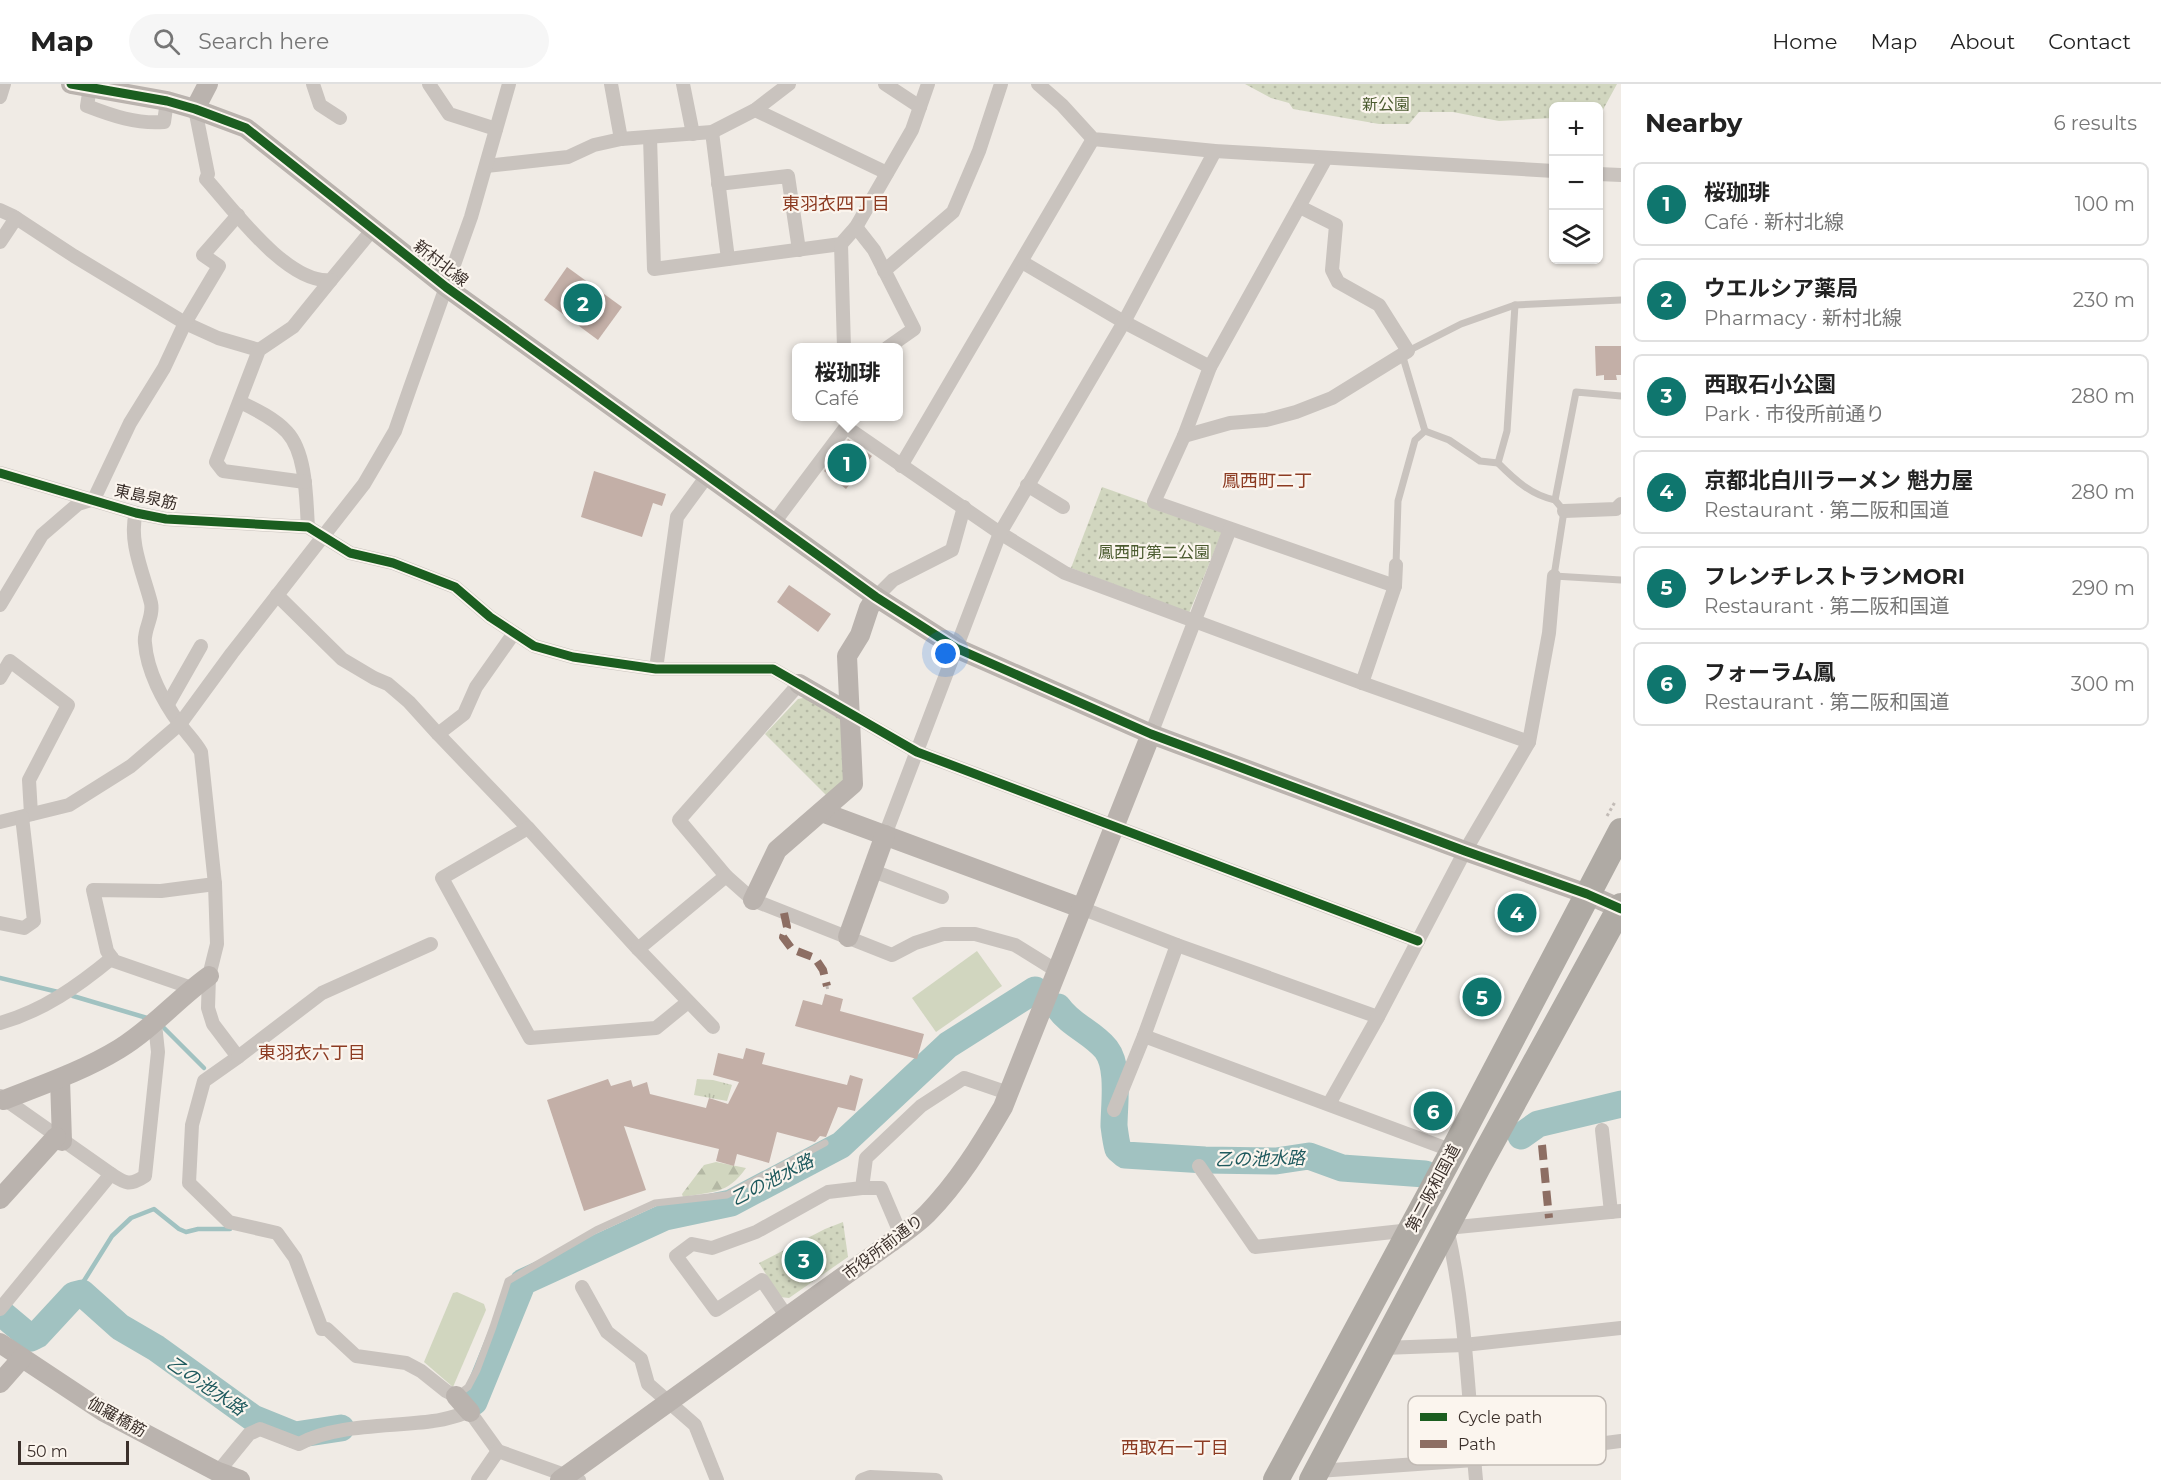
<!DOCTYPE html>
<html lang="en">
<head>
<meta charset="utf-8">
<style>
  :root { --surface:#fff; --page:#f6f6f6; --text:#222; --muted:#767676; --line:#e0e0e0; --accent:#0f766e }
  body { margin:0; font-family:Montserrat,"Noto Sans JP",sans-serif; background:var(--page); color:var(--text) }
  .controls { position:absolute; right:18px; top:18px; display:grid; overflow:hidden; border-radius:9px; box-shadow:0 2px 4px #0004 }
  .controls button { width:54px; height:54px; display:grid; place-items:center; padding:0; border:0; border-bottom:2px solid var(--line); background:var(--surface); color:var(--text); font:30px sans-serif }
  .scale { position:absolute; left:18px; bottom:15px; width:111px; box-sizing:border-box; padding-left:6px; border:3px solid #3b302b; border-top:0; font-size:16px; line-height:21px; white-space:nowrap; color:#3b302b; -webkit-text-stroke:4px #fbf5ee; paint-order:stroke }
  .you { position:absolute; left:946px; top:570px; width:21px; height:21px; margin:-15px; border:4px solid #fff; border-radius:50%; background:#1a73e8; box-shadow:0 0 0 9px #1a73e833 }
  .badge { display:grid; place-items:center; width:39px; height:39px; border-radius:50%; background:var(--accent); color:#fff; font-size:20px; font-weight:700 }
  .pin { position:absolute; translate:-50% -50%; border:3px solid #fff; box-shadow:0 2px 6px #0006 }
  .popup { position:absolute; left:792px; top:259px; width:111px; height:78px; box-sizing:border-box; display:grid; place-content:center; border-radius:9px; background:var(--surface); filter:drop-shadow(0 2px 4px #0005); font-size:20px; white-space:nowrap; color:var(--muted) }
  .popup b { font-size:22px; color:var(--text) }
  .popup::after { content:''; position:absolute; left:50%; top:100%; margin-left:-12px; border:12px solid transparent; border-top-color:var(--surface) }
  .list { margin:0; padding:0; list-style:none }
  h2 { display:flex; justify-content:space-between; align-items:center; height:78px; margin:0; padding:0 24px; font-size:26px }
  h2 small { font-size:20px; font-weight:400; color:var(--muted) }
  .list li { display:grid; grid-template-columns:39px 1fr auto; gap:18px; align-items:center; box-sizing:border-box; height:84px; margin:0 12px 12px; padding:0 12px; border:2px solid var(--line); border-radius:9px }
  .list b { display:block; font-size:22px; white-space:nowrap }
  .list p { margin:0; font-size:20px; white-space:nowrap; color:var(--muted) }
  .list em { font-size:20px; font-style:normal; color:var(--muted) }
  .icon { flex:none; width:33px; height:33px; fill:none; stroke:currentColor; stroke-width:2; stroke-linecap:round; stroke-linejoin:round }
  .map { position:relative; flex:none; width:1621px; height:1396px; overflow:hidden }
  header { display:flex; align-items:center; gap:36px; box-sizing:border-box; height:84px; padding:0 30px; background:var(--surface); border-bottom:2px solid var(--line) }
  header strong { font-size:28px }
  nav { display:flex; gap:33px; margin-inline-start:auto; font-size:21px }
  .search { width:420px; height:54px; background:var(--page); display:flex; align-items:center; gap:15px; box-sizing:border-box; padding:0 21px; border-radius:33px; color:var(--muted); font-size:22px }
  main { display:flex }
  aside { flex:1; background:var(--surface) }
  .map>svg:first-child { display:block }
</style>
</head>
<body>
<header>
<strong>Map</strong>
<div class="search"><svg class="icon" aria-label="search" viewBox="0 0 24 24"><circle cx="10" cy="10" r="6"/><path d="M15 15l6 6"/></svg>Search here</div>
<nav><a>Home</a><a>Map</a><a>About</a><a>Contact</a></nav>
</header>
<main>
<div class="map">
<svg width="1621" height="1396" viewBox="0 0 1621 1396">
  <defs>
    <pattern id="grass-tufts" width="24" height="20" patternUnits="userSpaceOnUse" patternTransform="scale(1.5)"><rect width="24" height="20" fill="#d1d6bf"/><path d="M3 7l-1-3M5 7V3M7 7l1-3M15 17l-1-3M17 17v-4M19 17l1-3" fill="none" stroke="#b4b8a4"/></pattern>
    <pattern id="forest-firs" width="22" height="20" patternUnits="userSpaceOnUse" patternTransform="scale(1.5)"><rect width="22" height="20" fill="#d1d6bf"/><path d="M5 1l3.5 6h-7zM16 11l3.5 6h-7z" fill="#b4b8a4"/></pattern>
    <pattern id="park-dots" width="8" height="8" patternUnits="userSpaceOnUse" patternTransform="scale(1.5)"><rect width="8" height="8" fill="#d1d6bf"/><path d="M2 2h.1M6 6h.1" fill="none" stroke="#b4b8a4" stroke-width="1.8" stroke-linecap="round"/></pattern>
  </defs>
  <rect width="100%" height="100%" fill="#f0ebe5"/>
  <polygon fill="url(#grass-tufts)" points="697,995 713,996 732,1001 727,1017 694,1011"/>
  <path fill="url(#forest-firs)" d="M716 1078 746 1084C727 1111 713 1107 683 1113L682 1110 704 1081Z"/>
  <g fill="url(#park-dots)">
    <polygon points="1245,0 1617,0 1599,33 1598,22 1554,22 1553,34 1499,37 1453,28 1419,28 1409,40 1379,40 1293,25 1289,19 1271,14"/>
    <polygon points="1102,403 1223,446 1189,529 1071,484"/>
    <polygon points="808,613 843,634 846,691 840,703 829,714 765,650 798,615"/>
    <polygon points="843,1138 848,1173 789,1214 780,1213 759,1179 825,1145"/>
  </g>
  <g fill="#d1d6bf">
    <polygon points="977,867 1002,902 936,948 912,914"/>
    <polygon points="457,1208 484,1220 486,1226 453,1303 424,1278 453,1209"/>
  </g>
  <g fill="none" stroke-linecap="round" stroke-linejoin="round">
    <g stroke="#a1c2c1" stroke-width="4.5">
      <polyline points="0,894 58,908"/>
      <polyline points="73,912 147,934"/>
      <polyline points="161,941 204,984"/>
      <polyline points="82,1209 82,1200 112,1152 131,1134 154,1125 179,1145 186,1148 198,1145 230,1145"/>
    </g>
    <g stroke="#a1c2c1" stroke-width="27">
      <path d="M1058 923C1070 941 1092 948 1106 965 1120 983 1114 1021 1114 1042 1115 1050 1116 1058 1118 1065L1125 1071 1205 1076 1276 1077 1309 1072 1342 1084 1425 1090"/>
      <polyline points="1521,1052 1538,1040 1621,1020"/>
      <polyline points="0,1228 31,1254 37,1251 74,1211 82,1209 120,1243 156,1264 253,1334 295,1351 341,1344"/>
      <polyline points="474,1318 523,1198 665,1133 731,1119 841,1061 948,961 1035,906"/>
    </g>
  </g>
  <g fill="#c3afa7">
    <polygon points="567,183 622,223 598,256 544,216"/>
    <polygon points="1595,262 1621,262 1621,291 1616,291 1617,296 1604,296 1604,291 1596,292"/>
    <polygon points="848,355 872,372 846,405 824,387"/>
    <polygon points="594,387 666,410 662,422 653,419 642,453 581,433"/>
    <polygon points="789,501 831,530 818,548 777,518"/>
    <polygon points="825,910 843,915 840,927 924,950 917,975 795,942 803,916 822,921"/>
    <polygon points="746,964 765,969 762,980 847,1001 850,991 863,995 855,1027 838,1023 826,1053 820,1052 815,1058 777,1048 769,1079 737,1070 734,1082 716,1077 719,1065 624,1042 646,1106 584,1127 547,1016 608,995 611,1002 631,996 633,1003 647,998 650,1010 706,1024 709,1014 728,1020 739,998 713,991 718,969 743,975"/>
  </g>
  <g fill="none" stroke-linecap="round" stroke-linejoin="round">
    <g stroke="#c2bbb6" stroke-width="3" stroke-dasharray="3 3" stroke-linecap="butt">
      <polyline points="1607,732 1615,718"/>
      <polyline points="827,902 828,907"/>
    </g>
    <g stroke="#c9c3be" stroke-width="7">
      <path d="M1515 221 1507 347 1498 379C1515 396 1531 411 1555 416"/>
      <polyline points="1408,267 1461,240 1515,221 1621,216"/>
      <polyline points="1621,312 1576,308 1555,416 1564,427 1554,492 1621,496"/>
      <polyline points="1425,347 1449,356 1480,377 1498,379"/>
      <polyline points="1396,481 1398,417 1415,356 1425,347 1402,270"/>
      <polyline points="457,1311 468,1303 477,1286 493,1243 508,1197 596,1146 655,1119 727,1111 825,1059"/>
    </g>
    <g stroke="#c9c3be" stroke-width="14">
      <polyline points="313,0 320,21 340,34"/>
      <polyline points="429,0 449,30 496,45"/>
      <polyline points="611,0 621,55"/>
      <polyline points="683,0 693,50"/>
      <polyline points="885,0 920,23"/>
      <polyline points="1038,0 1062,21 1093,55 1215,67 1554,87"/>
      <path d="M90 3 87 22C113 32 136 40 164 38L167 17"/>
      <polyline points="0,13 4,0"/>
      <path d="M195 25 208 90 206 95C233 125 288 201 331 196L373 145"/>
      <polyline points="755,26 887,89"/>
      <polyline points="712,48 728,175"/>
      <polyline points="650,53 654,185 841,160 856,143 912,46 928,0"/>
      <polyline points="1326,74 1210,283 1184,352 1154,418 1395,502"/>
      <polyline points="486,82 568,73 594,61 621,55 712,48 755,26 789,0"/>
      <polyline points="1598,90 1621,91"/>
      <polyline points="718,100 788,92 799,166"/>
      <polyline points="0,126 13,132 74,172 185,239 218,254 259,266"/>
      <polyline points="856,143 874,166 914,245 887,264"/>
      <polyline points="0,158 16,134"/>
      <polyline points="841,160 844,264"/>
      <polyline points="1022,178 1124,238 1210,283"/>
      <polyline points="884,187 953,128 979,67 1001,0"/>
      <path d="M240 318C257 326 275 335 287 348 307 370 306 416 308 443"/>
      <polyline points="1184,352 1230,339 1266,336 1296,328 1332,314 1408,267 1379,221 1338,198 1332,186 1336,141 1300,123"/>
      <polyline points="901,382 1093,55"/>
      <polyline points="0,389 136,429 166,435 308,443 350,469 393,479 455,503 490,533 534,562 573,573 656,585 773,585 799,600 679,736 726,792 753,816 892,871 915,859 943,850 975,850 1015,861 1057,887"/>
      <polyline points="305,398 223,387 216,378 259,266 293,243 331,196"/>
      <polyline points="1027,401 1063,423"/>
      <polyline points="1564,427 1616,425 1621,420"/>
      <path d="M136 429C128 457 144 491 151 519 154 533 143 546 145 559 147 587 163 617 179 639 187 650 195 657 201 668L215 800 217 860 209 892 208 924 213 940 238 973 204 997 192 1041 189 1099 229 1138 277 1149 295 1174 322 1245H327L356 1272 406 1279 421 1287 446 1307 456 1312"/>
      <polyline points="773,440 846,343 1000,449 1065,489 1362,599 1529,658"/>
      <polyline points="277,511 342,575 374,594 388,600 409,618 438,650 528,744 638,865 713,943"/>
      <polyline points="876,513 893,496 952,466 964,423"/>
      <polyline points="0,521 42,451 78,420 94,415 130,339 164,284 185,239 219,182 203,171 238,131"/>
      <polyline points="656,585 677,433 707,392"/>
      <polyline points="0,594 10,577 68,621 29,696 31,730"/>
      <polyline points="1362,599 1395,502 1396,481"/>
      <polyline points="168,620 201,562"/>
      <polyline points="849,629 917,668 1418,857"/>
      <polyline points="438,650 464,630 476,603 514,549"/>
      <polyline points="1151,650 1230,445"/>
      <polyline points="0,738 69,721 131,682 180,640 232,569 364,400 395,347 410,304 471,133 509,0"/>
      <polyline points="528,744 442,794 530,954 656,944 688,918"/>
      <polyline points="885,751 1000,449 1124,238 1215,67"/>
      <polyline points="873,787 942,813"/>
      <polyline points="1081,824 1177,861 1378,933"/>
      <polyline points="0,839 24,844 34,837 22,733"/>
      <polyline points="638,865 726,792"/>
      <polyline points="192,904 114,877 107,867 93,806 161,807 215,800"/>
      <path d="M0 939C43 927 78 902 112 874"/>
      <polyline points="1144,952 1453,1067"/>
      <polyline points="238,973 322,909 431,860"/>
      <polyline points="0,1012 111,1090 0,1225"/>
      <polyline points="1329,1020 1378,933 1465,767 1529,658 1549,549 1554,492"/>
      <polyline points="1114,1026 1144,952 1177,861"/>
      <polyline points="1602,1046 1611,1128"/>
      <polyline points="1199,1082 1255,1163 1411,1146"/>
      <path d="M111 1090C126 1100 130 1102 145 1092L158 968 155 940"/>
      <polyline points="862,1104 881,1104 901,1151"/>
      <polyline points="582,1203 607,1248 641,1275 648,1300 695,1341 717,1396"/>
      <polyline points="787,1233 762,1196 716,1226 676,1172 692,1160 712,1164 756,1148 828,1108 862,1104 866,1074 921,1022 964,994 1008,1009"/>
      <polyline points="1383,1264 1464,1261 1621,1244"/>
      <polyline points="1318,1387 1474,1376 1621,1357"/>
      <path d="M218 1388 249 1350 260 1345 299 1360C333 1340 393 1343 433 1337 445 1336 458 1331 470 1328L498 1367 579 1396"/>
      <polyline points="478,1396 498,1367"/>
      <polyline points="862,1396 870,1393 936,1396"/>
      <path d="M1476 1396C1468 1312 1466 1226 1447 1144L1621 1127"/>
    </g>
    <g stroke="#bab3ae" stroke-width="20">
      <polyline points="71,0 167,17 195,25 246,44 446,203 876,513 956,564 1151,650 1465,767 1587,810 1621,825"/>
      <polyline points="195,25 208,0"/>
      <polyline points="799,600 849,629"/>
      <polyline points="822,728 1081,824"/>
      <polyline points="753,816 777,766 853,700 847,572 860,551 869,524 876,513"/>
      <polyline points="848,853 885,751"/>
      <polyline points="60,995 62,1057"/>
      <path d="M4 1016C42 1001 83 987 119 965 152 945 177 915 209 892"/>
      <polyline points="0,1115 56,1053"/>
      <polyline points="0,1259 104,1328 218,1388 240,1396"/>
      <polyline points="0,1299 22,1274"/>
      <polyline points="456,1312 470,1328"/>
      <path d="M560 1396 890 1159C902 1150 916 1141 927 1130 958 1098 981 1061 1003 1023L1151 650"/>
    </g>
    <g stroke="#afaaa4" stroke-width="26">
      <polyline points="1276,1396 1453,1067 1621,747"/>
      <polyline points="1312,1396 1478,1083 1621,822"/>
    </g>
    <g stroke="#8d6e63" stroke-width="8" stroke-dasharray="15 8" stroke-linecap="butt">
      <polyline points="784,829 787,843 783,853 792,865 815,874 823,886 827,902"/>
      <polyline points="1542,1061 1549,1134"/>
    </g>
    <defs>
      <g id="cycleway">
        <polyline points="71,0 167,17 195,25 246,44 446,203 876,513 956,564 1151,650 1465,767 1587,810 1621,825"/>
        <polyline points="0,389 136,429 166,435 308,443 350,469 393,479 455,503 490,533 534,562 573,573 656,585 773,585 917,668 1418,857"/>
      </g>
    </defs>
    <use href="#cycleway" stroke="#fbf5ee" stroke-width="13"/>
    <use href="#cycleway" stroke="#1b5e20" stroke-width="9"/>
  </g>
  <g text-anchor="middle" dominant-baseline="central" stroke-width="4.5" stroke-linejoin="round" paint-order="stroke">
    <g font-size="16" fill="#4a5a2e" stroke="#fbf5ee">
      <text x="1386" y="20">新公園</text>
      <text x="1154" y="468">鳳西町第二公園</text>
    </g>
    <g font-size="16" fill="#3b302b" stroke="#fbf5ee">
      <text transform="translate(441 179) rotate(38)">新村北線</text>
      <text transform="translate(146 413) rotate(13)">東島泉筋</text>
      <text transform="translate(1433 1104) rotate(-62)">第二阪和国道</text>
      <text transform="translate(883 1163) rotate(-37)">市役所前通り</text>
      <text transform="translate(117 1333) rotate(29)">伽羅橋筋</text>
    </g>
    <g font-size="18" fill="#8c3b22" stroke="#fbf5ee">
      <text x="836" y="120">東羽衣四丁目</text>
      <text x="1267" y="397">鳳西町二丁</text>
      <text x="312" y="969">東羽衣六丁目</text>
      <text x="1175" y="1364">西取石一丁目</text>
    </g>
    <g font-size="18" font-style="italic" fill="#1f5a5e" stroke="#fbf5ee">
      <text transform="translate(1260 1075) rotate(-1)">乙の池水路</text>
      <text transform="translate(772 1096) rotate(-27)">乙の池水路</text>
      <text transform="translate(206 1302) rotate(34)">乙の池水路</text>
    </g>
  </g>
  <rect x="1408" y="1312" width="198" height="69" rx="9" fill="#fbf5ee" stroke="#c1bab4" stroke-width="1.5"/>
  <rect x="1420" y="1329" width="27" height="8" fill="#1b5e20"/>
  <rect x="1420" y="1356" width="27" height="8" fill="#8d6e63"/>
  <g font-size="16" fill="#3b302b">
    <text x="1458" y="1339">Cycle path</text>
    <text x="1458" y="1366">Path</text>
  </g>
</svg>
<div class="controls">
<button>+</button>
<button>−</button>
<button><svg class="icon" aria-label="layers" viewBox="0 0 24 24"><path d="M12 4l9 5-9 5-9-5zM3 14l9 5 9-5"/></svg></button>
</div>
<div class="scale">50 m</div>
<div class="you"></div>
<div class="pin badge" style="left:847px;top:379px">1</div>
<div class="popup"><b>桜珈琲</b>Café</div>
<div class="pin badge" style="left:583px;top:219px">2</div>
<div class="pin badge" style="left:804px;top:1176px">3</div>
<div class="pin badge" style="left:1517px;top:829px">4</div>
<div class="pin badge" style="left:1482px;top:913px">5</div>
<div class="pin badge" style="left:1433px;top:1027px">6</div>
</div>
<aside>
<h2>Nearby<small>6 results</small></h2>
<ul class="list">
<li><span class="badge">1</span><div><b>桜珈琲</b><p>Café · 新村北線</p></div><em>100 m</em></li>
<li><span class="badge">2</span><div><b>ウエルシア薬局</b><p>Pharmacy · 新村北線</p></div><em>230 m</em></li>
<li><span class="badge">3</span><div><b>西取石小公園</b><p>Park · 市役所前通り</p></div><em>280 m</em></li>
<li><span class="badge">4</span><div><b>京都北白川ラーメン 魁力屋</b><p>Restaurant · 第二阪和国道</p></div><em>280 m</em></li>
<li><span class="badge">5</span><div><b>フレンチレストランMORI</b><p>Restaurant · 第二阪和国道</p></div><em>290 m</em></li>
<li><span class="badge">6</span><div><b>フォーラム鳳</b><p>Restaurant · 第二阪和国道</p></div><em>300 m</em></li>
</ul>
</aside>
</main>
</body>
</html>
